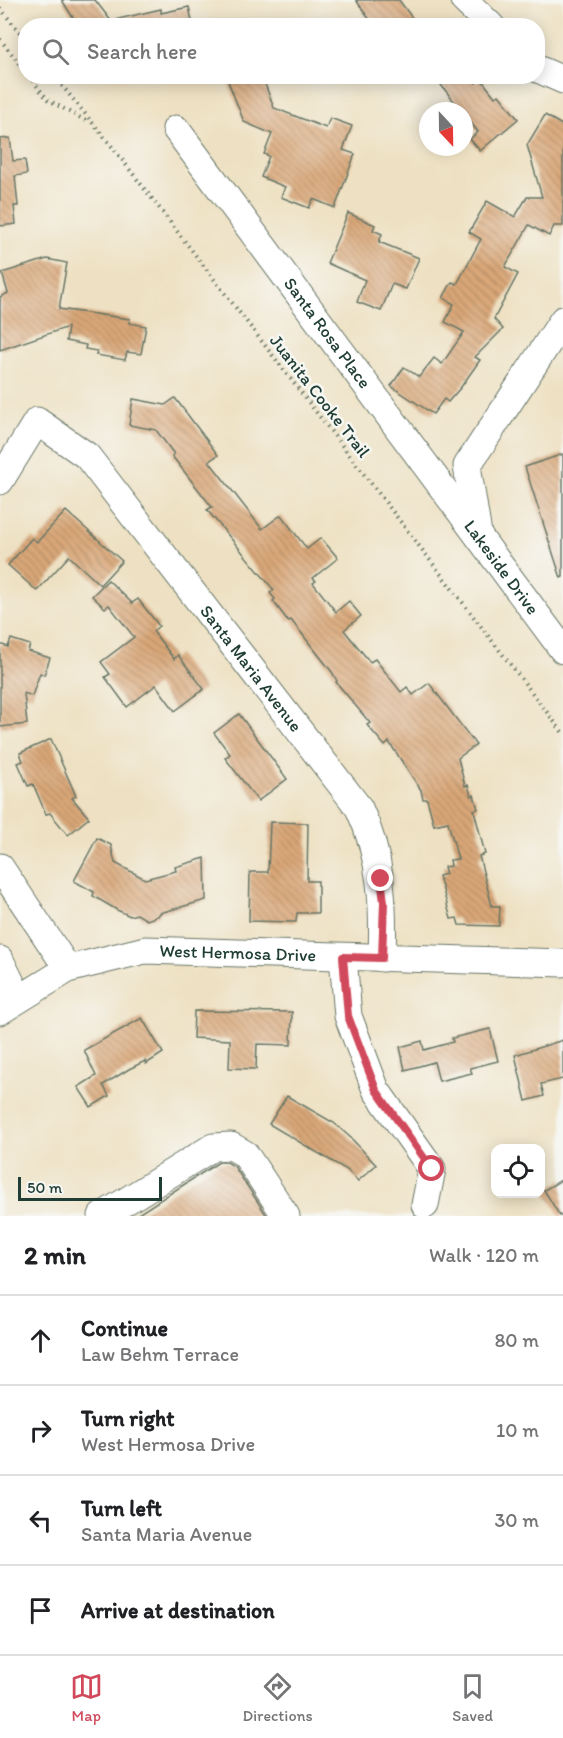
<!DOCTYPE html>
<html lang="en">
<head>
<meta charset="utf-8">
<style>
  :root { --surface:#fff; --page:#f6f6f6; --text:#202124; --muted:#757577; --line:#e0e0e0; --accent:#d1495b }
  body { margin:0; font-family:Itim,sans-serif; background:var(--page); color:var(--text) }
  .controls { position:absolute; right:18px; bottom:18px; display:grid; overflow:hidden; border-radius:12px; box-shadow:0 3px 15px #0003 }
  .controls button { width:54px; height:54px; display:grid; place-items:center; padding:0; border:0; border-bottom:2px solid var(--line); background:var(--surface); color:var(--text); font:30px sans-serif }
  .compass { position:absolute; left:419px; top:102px; width:54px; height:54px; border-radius:50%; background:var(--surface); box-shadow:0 3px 15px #0003; rotate:158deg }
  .scale { position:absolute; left:18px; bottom:15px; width:144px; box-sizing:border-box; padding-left:6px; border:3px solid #1f3d34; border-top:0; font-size:16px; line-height:21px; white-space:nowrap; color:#1f3d34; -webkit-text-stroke:4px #f6f6f2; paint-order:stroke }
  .stop { position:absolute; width:18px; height:18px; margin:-14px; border:4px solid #d1495b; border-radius:50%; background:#fff }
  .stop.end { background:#d1495b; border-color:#fff; box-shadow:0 2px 6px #0008 }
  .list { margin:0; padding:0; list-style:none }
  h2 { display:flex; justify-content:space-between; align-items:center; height:78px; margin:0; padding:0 24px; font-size:26px }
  h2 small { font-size:20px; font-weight:400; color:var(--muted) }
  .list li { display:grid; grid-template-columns:39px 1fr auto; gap:18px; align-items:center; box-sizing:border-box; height:90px; padding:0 24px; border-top:2px solid var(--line) }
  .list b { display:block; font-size:22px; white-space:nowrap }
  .list p { margin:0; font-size:20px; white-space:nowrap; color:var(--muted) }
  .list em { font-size:20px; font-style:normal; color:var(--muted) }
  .icon { flex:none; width:33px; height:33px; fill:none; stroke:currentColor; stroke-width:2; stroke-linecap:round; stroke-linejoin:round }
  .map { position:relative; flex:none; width:563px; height:1216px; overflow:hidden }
  .search { position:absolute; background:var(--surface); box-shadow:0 3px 15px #0003; left:18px; right:18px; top:18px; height:66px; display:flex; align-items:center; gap:15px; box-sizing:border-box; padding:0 21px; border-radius:24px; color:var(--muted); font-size:22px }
  .sheet { height:438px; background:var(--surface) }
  nav { display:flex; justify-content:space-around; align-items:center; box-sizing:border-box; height:84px; border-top:2px solid var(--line); background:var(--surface); font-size:16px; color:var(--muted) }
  nav a { display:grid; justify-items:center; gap:3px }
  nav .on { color:var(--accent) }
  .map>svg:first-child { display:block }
</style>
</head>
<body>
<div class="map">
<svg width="563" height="1216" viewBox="0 0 563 1216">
  <defs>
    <pattern id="building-back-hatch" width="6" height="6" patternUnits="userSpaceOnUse" patternTransform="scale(1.5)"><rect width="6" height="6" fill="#daa778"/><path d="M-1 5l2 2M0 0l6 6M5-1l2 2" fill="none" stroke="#b08963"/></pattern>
  </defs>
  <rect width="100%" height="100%" fill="#f6f6f2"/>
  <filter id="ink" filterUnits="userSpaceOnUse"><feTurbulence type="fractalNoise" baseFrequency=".0167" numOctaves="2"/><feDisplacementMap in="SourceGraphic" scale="12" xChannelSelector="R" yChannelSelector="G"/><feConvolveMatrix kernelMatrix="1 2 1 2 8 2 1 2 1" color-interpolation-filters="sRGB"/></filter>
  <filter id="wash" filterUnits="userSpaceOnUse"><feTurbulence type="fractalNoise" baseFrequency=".008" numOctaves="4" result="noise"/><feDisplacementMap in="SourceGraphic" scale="24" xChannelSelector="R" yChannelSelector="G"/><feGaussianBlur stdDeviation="1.35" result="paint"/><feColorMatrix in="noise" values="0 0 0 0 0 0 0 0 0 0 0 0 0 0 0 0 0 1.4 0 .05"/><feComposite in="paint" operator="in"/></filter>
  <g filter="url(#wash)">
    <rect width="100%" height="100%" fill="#eee1c3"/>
    <g id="blocks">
      <g fill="url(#building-back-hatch)">
        <polygon points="62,0 95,0 115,26 78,26"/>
        <polygon points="356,0 399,0 418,26 374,26"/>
        <polygon points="189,7 193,26 119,26 118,19 161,9 161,13"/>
        <polygon points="226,76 262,76 274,108 326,128 330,118 352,126 343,150 355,154 335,208 313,199 309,208 281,197 285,187 261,177 269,156 264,154 272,134 244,122"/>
        <polygon points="440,76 471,76 476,83 481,79 495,97 499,95 518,119 480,151 470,139 478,132 441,85 445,82"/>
        <polygon points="545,115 562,125 563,130 563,226 554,226 549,236 529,225 505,267 518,274 494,319 503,329 475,357 480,360 461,387 448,402 444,399 433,414 391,386 404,367 419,377 434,358 442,364 464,332 445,322 454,304 443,298 452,282 457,284 481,239 469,232 487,201 515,217 527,197 542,197 527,145"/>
        <polygon points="10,138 13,161 25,160 27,174 15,176 18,206 14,206 16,224 0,226 0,139"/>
        <polygon points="348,213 375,225 373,230 382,234 379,242 419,258 406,289 392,284 381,311 357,302 365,280 327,263"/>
        <polygon points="47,259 67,263 59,309 130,319 129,323 146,326 141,354 127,352 125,360 96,355 97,351 85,349 86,345 66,341 68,327 0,350 0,297 8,293 2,273"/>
        <polygon points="175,398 218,455 209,461 262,529 281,515 307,549 321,538 338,558 313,578 316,581 313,583 336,612 349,601 361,616 344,630 370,662 375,659 401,692 407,687 413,695 429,683 476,745 458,758 465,786 468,785 471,796 474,795 478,809 474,810 485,854 479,856 492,906 500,906 499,926 459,925 457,918 451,919 439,876 446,874 444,867 451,866 450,860 458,859 448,822 434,825 427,799 423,799 421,790 389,742 385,746 367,725 370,723 336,682 337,681 332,672 291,620 288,621 273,601 275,599 270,593 274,590 207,510 212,507 172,456 174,454 156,430 129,425 133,399 165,405"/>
        <polygon points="563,454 563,577 561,578 525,467"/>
        <polygon points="66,511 122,561 100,585 69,556 37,591 8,565 32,538 37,542"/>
        <polygon points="108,580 132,603 138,599 159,626 153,631 174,659 178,655 204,689 175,711 156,685 127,707 105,677 110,674 101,662 134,637 109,605 105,608 92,596"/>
        <polygon points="11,639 30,645 28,651 50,658 44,675 40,673 32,696 24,693 27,724 0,727 0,644 8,647"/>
        <polygon points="239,714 287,779 258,801 225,758 230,754 214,733"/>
        <polygon points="51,739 76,796 72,798 89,818 68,835 50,813 46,814 33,784 28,786 18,763 23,761 20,753"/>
        <polygon points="270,822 308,823 307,881 318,881 318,913 297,913 296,922 249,921 250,872 268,872"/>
        <polygon points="97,838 111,845 115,863 145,879 176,871 175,867 205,858 206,900 160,913 158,916 147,920 137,914 130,916 117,910 93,896 94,892 74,881"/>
        <polygon points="194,1011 292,1012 291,1045 257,1044 256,1069 229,1068 230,1040 193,1038"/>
        <polygon points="142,1018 163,1053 146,1064 145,1061 129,1069 103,1085 109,1096 91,1107 78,1087 96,1076 84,1050"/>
        <polygon points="490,1029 498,1061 470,1068 472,1073 439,1081 434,1062 405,1070 400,1047 422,1041 424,1050 453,1042 452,1038"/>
        <polygon points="563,1040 563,1079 541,1084 544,1096 526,1101 515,1055"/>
        <polygon points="287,1096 334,1123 351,1138 376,1165 358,1181 347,1170 269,1124"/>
        <polygon points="219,1162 227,1162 234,1166 267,1216 135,1216"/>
        <polygon points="563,1179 563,1216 560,1216 544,1190"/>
      </g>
    </g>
  </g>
  <g filter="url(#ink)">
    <use href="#blocks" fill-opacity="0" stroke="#677666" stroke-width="1.5"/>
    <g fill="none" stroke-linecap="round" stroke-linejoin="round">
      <defs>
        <g id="minor">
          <polyline points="464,0 491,26"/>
          <polyline points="538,69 563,80"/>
          <path id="s1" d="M176 129 563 650"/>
          <path id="s2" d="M0 481 37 421 87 456 359 808C382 857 384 905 382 958"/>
          <polyline points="478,534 467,466 563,320"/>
          <polyline points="0,867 68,969"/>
          <polyline points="343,957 348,1016 376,1090 432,1169 425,1205"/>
          <polyline points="0,960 19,999"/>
          <path id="s3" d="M0 1011 68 969 145 950 563 963"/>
          <polyline points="102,1216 213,1147 231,1146 245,1154 286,1216"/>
        </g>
      </defs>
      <use href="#minor" stroke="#677666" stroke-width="29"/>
      <g stroke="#677666" stroke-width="4" stroke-dasharray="1.5 4.5" stroke-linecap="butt">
        <polyline points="0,8 26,40"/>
        <polyline points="0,39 26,72"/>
        <polyline points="29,76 48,100 88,122"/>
        <polyline points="54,76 110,144 563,733"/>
      </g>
      <use href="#minor" stroke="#fff" stroke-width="27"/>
    </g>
  </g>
  <g fill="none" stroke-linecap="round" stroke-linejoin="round" filter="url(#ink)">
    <polyline stroke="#d1495b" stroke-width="8" points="381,879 384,902 382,958 343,957 348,1016 376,1090 432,1169"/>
  </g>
  <g text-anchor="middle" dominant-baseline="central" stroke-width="5" stroke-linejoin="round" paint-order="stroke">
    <g font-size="18" fill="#1f3d34" stroke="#f6f6f2">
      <text stroke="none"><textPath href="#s1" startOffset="254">Santa Rosa Place</textPath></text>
      <text transform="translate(320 396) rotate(52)">Juanita Cooke Trail</text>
      <text stroke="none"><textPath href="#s1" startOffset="546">Lakeside Drive</textPath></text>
      <text stroke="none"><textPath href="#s2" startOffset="400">Santa Maria Avenue</textPath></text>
      <text stroke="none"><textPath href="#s3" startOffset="252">West Hermosa Drive</textPath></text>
    </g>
  </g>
</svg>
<div class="controls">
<button><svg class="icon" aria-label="locate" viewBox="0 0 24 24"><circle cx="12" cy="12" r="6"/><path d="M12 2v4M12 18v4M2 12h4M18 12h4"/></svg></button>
</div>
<svg class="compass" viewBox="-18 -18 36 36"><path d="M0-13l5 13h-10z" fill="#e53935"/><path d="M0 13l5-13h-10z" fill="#757577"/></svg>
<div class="scale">50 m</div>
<div class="stop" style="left:432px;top:1169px"></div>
<div class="stop end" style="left:381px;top:879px"></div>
<div class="search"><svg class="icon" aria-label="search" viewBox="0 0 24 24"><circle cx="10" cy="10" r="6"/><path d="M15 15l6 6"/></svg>Search here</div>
</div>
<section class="sheet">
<h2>2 min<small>Walk · 120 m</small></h2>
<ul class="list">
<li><svg class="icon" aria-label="ahead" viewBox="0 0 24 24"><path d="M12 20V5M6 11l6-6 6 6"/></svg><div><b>Continue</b><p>Law Behm Terrace</p></div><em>80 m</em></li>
<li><svg class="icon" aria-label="right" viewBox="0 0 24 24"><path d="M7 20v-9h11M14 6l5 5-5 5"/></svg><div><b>Turn right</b><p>West Hermosa Drive</p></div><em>10 m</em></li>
<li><svg class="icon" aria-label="left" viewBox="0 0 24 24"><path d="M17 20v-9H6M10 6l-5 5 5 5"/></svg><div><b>Turn left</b><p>Santa Maria Avenue</p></div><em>30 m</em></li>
<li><svg class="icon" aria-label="arrive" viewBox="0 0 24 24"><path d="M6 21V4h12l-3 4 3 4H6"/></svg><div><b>Arrive at destination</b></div></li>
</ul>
</section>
<nav>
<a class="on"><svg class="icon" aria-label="map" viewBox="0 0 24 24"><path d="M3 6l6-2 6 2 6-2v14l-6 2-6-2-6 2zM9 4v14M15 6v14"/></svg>Map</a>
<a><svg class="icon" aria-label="directions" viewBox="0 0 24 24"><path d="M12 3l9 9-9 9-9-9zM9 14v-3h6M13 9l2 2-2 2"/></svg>Directions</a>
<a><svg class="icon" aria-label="saved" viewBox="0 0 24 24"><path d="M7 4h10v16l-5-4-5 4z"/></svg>Saved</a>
</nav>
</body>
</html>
